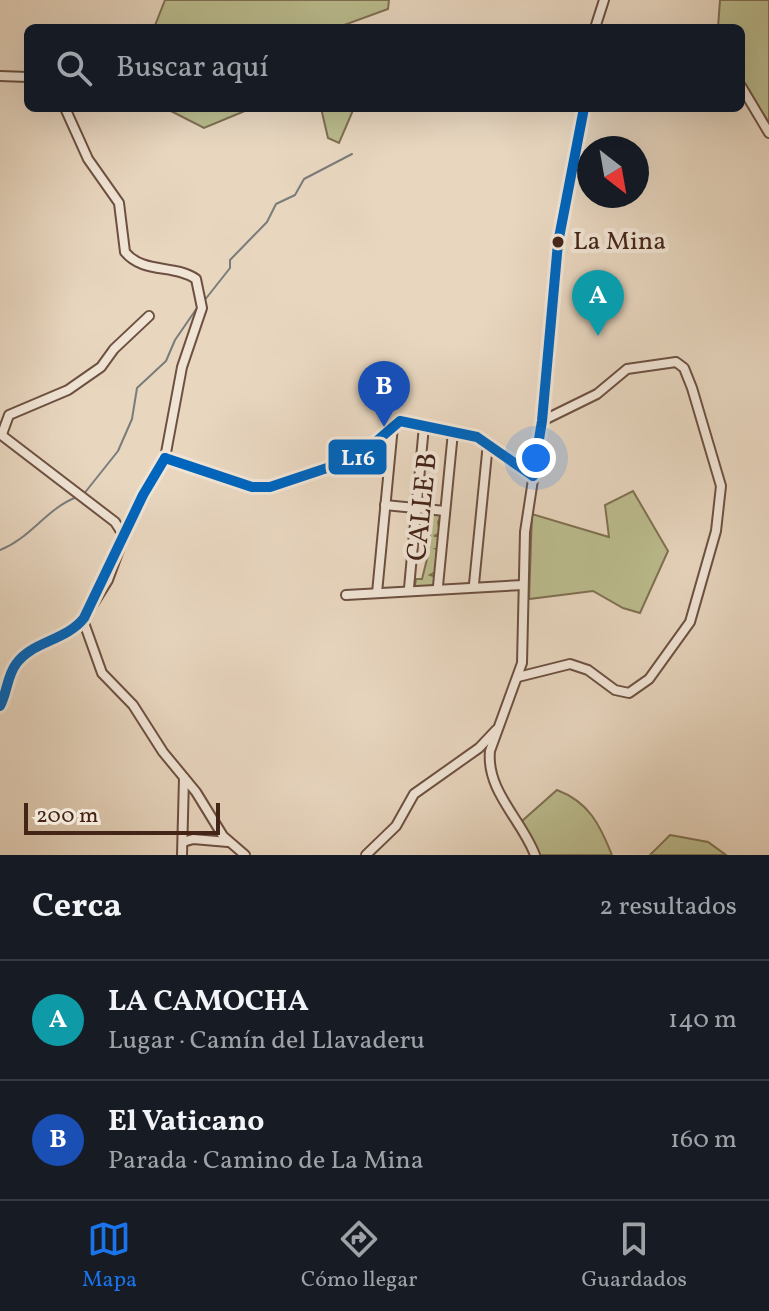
<!DOCTYPE html>
<html lang="es">
<head>
<meta charset="utf-8">
<style>
  :root { --surface:#171b24; --page:#20242c; --text:#f1f3f6; --muted:#9ea1a6; --line:#363941; --accent:#1a73e8 }
  body { margin:0; font-family:Vollkorn,serif; background:var(--page); color:var(--text) }
  .compass { position:absolute; left:577px; top:136px; width:72px; height:72px; border-radius:50%; background:var(--surface); box-shadow:0 8px 32px #0002; rotate:149deg }
  .scale { position:absolute; left:24px; bottom:20px; width:196px; box-sizing:border-box; padding-left:8px; border:4px solid #442417; border-top:0; font-size:22px; line-height:28px; white-space:nowrap; color:#442417; -webkit-text-stroke:6px #f0e4d5; paint-order:stroke }
  .you { position:absolute; left:536px; top:458px; width:28px; height:28px; margin:-20px; border:6px solid #fff; border-radius:50%; background:#1a73e8; box-shadow:0 0 0 12px #1a73e833 }
  .badge { display:grid; place-items:center; width:52px; height:52px; border-radius:50%; background:var(--accent); color:#fff; font-size:26px; font-weight:700 }
  .pin { position:absolute; translate:-50% -66px; filter:drop-shadow(0 2px 4px #0008) }
  .pin::after { content:''; position:absolute; top:42px; width:28px; height:24px; background:inherit; clip-path:polygon(0 0,100% 0,50% 100%) }
  .list { margin:0; padding:0; list-style:none }
  h2 { display:flex; justify-content:space-between; align-items:center; height:104px; margin:0; padding:0 32px; font-size:34px }
  h2 small { font-size:26px; font-weight:400; color:var(--muted) }
  .list li { display:grid; grid-template-columns:52px 1fr auto; gap:24px; align-items:center; box-sizing:border-box; height:120px; padding:0 32px; border-top:2px solid var(--line) }
  .list b { display:block; font-size:30px; white-space:nowrap }
  .list p { margin:0; font-size:26px; white-space:nowrap; color:var(--muted) }
  .list em { font-size:26px; font-style:normal; color:var(--muted) }
  .icon { flex:none; width:44px; height:44px; fill:none; stroke:currentColor; stroke-width:2; stroke-linecap:round; stroke-linejoin:round }
  .map { position:relative; flex:none; width:769px; height:855px; overflow:hidden }
  .search { position:absolute; background:var(--surface); box-shadow:0 8px 32px #0002; left:24px; right:24px; top:24px; height:88px; display:flex; align-items:center; gap:20px; box-sizing:border-box; padding:0 28px; border-radius:12px; color:var(--muted); font-size:30px }
  .sheet { height:344px; background:var(--surface) }
  nav { display:flex; justify-content:space-around; align-items:center; box-sizing:border-box; height:112px; border-top:2px solid var(--line); background:var(--surface); font-size:22px; color:var(--muted) }
  nav a { display:grid; justify-items:center; gap:4px }
  nav .on { color:var(--accent) }
  .map>svg:first-child { display:block }
</style>
</head>
<body>
<div class="map">
<svg width="769" height="855" viewBox="0 0 769 855">
  <rect width="100%" height="100%" fill="#e8d6bf"/>
  <filter id="stains"><feTurbulence type="fractalNoise" baseFrequency=".0025" numOctaves="4"/><feColorMatrix values="0 0 0 0 .2 0 0 0 0 .09 0 0 0 0 .02 0 0 0 .5 -.17"/></filter>
  <radialGradient id="worn" r=".72"><stop offset=".6" stop-color="#630" stop-opacity="0"/><stop offset="1" stop-color="#630" stop-opacity=".3"/></radialGradient>
  <g fill="#bbbc8e" stroke="#807052" stroke-width="2">
    <polygon points="165,0 389,0 388,9 336,28 154,28"/>
    <polygon points="720,0 769,0 769,126 741,77 741,28 718,28"/>
    <polygon points="165,108 252,108 204,128"/>
    <polygon points="321,108 354,108 339,143 328,138"/>
    <polygon points="633,491 668,551 640,613 623,608 593,591 529,599 532,514 609,537 605,505"/>
    <polygon points="421,512 442,515 438,522 440,533 434,536 440,536 439,549 436,549 439,551 437,571 430,575 436,577 435,589 414,590 416,579 422,579 428,555 425,549 429,545 427,536 430,536 431,520"/>
    <path d="M557 790C589 802 600 825 612 855H540L522 821Z"/>
    <polygon points="670,835 708,842 726,855 650,855"/>
  </g>
  <g fill="none" stroke-linecap="round" stroke-linejoin="round">
    <g stroke="#797c7b" stroke-width="2">
      <polyline points="204,301 230,268 230,260 267,222 276,204 295,195 304,179 352,154"/>
      <polyline points="83,495 118,451 132,419 137,388 166,361 175,340 197,308"/>
      <path d="M0 550C31 538 47 508 77 497"/>
    </g>
    <defs>
      <g id="street">
        <polyline points="595,28 604,0"/>
        <polyline points="0,76 28,77"/>
        <polyline points="741,86 769,133"/>
        <polyline points="0,434 115,522 124,536"/>
        <polyline points="2,434 9,415 68,390 101,367 114,349 149,316"/>
        <polyline points="165,458 252,487 270,487 357,458 400,421 477,437 533,476"/>
        <polyline points="385,505 445,511"/>
        <polyline points="474,584 488,443"/>
        <polyline points="438,586 453,432"/>
        <polyline points="409,588 424,426"/>
        <polyline points="377,593 393,426"/>
        <polyline points="346,595 523,585"/>
        <polyline points="83,620 102,673 133,705 163,752 196,792 223,836 245,855"/>
        <polyline points="518,677 570,664 588,670 615,690 629,693 649,679 690,622 716,531 721,486 692,388 684,368 676,362 627,369 597,394 542,421"/>
        <path d="M0 706 15 664 32 651 70 632 83 620 108 580 127 528 165 458 182 367 202 308 196 279C174 264 143 274 125 252L119 203 88 159 65 108"/>
        <polyline points="183,842 193,839 228,842"/>
        <polyline points="182,855 184,778"/>
        <polyline points="366,855 396,826 414,794 479,748 496,730"/>
        <path d="M535 855C522 820 486 791 490 751L522 663 525 532 542 421 558 243 584 108"/>
      </g>
    </defs>
    <use href="#street" stroke="#6d5041" stroke-width="12"/>
    <use href="#street" stroke="#f0e4d5" stroke-width="8"/>
    <defs>
      <g id="bus-1">
        <polyline points="165,458 252,487 270,487 357,458 400,421 477,437 533,476"/>
        <polyline points="533,476 542,421 558,243 584,108"/>
        <path d="M0 706C7 693 7 676 16 664 32 641 66 641 84 618L143 495 165 458"/>
      </g>
    </defs>
    <use href="#bus-1" stroke="#f0e4d5" stroke-width="16"/>
    <use href="#bus-1" stroke="#0065bd" stroke-width="10"/>
  </g>
  <circle fill="#442417" stroke="#f0e4d5" stroke-width="3" cx="558" cy="242" r="7"/>
  <g text-anchor="middle" dominant-baseline="central" stroke-width="8" stroke-linejoin="round" paint-order="stroke">
    <g font-size="26" fill="#442417" stroke="#f0e4d5" text-anchor="start">
      <text x="573" y="242">La Mina</text>
    </g>
    <g font-size="28" fill="#442417" stroke="#f0e4d5">
      <text transform="translate(423 507) rotate(-84)">CALLE B</text>
    </g>
  </g>
  <rect stroke="#f0e4d5" stroke-width="3" x="327" y="438" width="61" height="38" rx="8" fill="#0065bd"/>
  <g font-size="22" text-anchor="middle" font-weight="bold" fill="#fff">
    <text x="358" y="465">L16</text>
  </g>
  <rect width="100%" height="100%" filter="url(#stains)"/>
  <rect width="100%" height="100%" fill="url(#worn)"/>
</svg>
<svg class="compass" viewBox="-18 -18 36 36"><path d="M0-13l5 13h-10z" fill="#e53935"/><path d="M0 13l5-13h-10z" fill="#9ea1a6"/></svg>
<div class="scale">200 m</div>
<div class="you"></div>
<div class="pin badge" style="left:598px;top:336px;background:#0f9aa8">A</div>
<div class="pin badge" style="left:384px;top:427px;background:#1a4fb4">B</div>
<div class="search"><svg class="icon" aria-label="search" viewBox="0 0 24 24"><circle cx="10" cy="10" r="6"/><path d="M15 15l6 6"/></svg>Buscar aquí</div>
</div>
<section class="sheet">
<h2>Cerca<small>2 resultados</small></h2>
<ul class="list">
<li><span class="badge" style="background:#0f9aa8">A</span><div><b>LA CAMOCHA</b><p>Lugar · Camín del Llavaderu</p></div><em>140 m</em></li>
<li><span class="badge" style="background:#1a4fb4">B</span><div><b>El Vaticano</b><p>Parada · Camino de La Mina</p></div><em>160 m</em></li>
</ul>
</section>
<nav>
<a class="on"><svg class="icon" aria-label="map" viewBox="0 0 24 24"><path d="M3 6l6-2 6 2 6-2v14l-6 2-6-2-6 2zM9 4v14M15 6v14"/></svg>Mapa</a>
<a><svg class="icon" aria-label="directions" viewBox="0 0 24 24"><path d="M12 3l9 9-9 9-9-9zM9 14v-3h6M13 9l2 2-2 2"/></svg>Cómo llegar</a>
<a><svg class="icon" aria-label="saved" viewBox="0 0 24 24"><path d="M7 4h10v16l-5-4-5 4z"/></svg>Guardados</a>
</nav>
</body>
</html>
